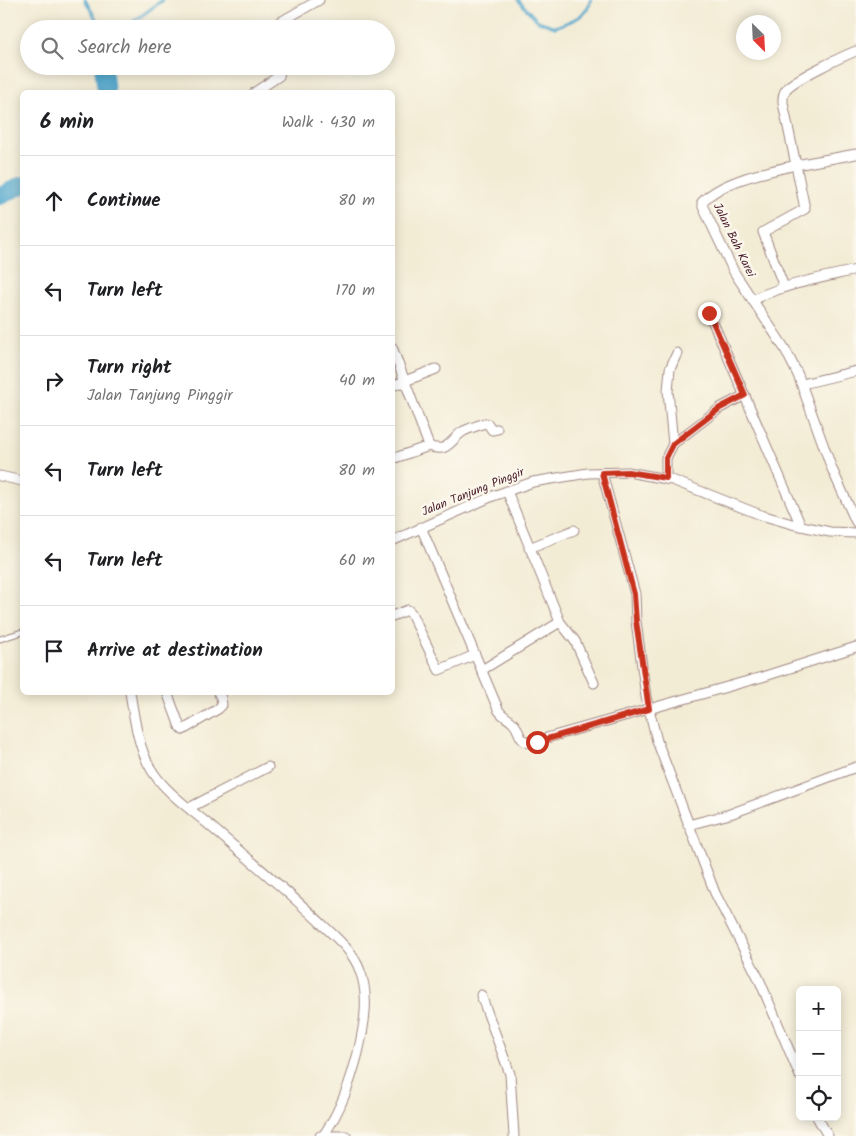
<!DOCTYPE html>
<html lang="en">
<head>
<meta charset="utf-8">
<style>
  :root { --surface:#fff; --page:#f6f6f6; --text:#202124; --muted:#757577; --line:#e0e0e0 }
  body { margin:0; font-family:Kalam,sans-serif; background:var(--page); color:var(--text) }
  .controls { position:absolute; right:15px; bottom:15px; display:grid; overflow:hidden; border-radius:8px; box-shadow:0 2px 12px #0003 }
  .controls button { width:45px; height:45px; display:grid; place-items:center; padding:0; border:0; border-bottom:1px solid var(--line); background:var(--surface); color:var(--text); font:25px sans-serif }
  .compass { position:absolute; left:736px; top:15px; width:45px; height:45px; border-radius:50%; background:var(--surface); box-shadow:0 2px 12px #0003; rotate:156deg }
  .stop { position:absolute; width:15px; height:15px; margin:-11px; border:4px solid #c8321e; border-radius:50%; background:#fff }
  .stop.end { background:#c8321e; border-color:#fff; box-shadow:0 1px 5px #0008 }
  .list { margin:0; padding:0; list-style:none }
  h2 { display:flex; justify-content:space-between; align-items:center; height:65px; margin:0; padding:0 20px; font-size:21px }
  h2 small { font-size:16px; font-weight:400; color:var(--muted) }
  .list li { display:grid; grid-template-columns:32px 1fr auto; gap:15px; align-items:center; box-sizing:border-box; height:90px; padding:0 20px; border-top:1px solid var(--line) }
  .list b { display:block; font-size:19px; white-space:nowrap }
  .list p { margin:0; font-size:16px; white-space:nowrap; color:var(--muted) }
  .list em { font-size:16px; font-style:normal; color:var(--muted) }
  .icon { flex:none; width:28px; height:28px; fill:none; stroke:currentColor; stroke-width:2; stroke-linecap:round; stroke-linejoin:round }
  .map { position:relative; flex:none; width:856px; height:1136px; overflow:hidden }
  .search { position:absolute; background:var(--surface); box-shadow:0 2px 12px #0003; left:20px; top:20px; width:375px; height:55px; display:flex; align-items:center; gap:12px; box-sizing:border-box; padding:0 18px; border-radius:28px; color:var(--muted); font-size:19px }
  .panel { position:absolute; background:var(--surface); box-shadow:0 2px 12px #0003; left:20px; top:90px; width:375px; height:605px; border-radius:8px }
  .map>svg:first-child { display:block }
</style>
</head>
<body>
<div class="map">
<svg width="856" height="1136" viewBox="0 0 856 1136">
  <rect width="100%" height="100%" fill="#fbf7ec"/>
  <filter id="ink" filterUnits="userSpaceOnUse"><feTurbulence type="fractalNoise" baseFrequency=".02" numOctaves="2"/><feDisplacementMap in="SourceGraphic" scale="10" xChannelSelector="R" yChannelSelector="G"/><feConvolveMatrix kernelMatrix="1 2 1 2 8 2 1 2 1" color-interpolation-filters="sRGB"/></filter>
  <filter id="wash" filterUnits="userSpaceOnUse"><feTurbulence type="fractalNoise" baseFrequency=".0096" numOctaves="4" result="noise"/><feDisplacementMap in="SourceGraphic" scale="20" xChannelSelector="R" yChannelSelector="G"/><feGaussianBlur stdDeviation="1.12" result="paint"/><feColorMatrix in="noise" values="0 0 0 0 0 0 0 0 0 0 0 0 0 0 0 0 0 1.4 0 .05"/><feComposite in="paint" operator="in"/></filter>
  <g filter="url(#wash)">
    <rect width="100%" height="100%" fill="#f3ecd5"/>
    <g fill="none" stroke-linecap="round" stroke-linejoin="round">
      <g stroke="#51a7cd" stroke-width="3">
        <polyline points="85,0 99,24 99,29"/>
        <path d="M518 0 538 21 555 27C571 21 586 18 591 0"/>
        <polyline points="123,29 163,0"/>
      </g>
      <g stroke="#51a7cd" stroke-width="18">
        <polyline points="103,66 106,92"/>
        <polyline points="0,196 22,185"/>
      </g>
    </g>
  </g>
  <g filter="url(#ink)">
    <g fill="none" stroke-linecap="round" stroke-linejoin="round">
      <defs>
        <polyline id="lane" points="0,639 22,632"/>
        <g id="street">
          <polyline points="268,29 319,0"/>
          <path d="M856 51C841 57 797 78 787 88 783 93 783 97 783 103L796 165C767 172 723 180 702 202L703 207 734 272 785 349 798 375 832 469 856 522"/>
          <polyline points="255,92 279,76 281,66"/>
          <polyline points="784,287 763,232 805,209 796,165 856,154"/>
          <path d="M752 300C785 284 821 278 856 270"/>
          <polyline points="709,313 801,526"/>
          <polyline points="392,347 429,446 392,459"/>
          <polyline points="802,384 856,371"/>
          <polyline points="392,386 436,369"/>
          <polyline points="673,444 668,391 670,369 677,353"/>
          <path d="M429 446C447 454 451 440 462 432 469 428 477 426 485 423L488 424 492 430 497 429"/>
          <polyline points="602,473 635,594 636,621 646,697 657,741 715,893 759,979 800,1076"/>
          <polyline points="0,476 22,481"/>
          <polyline points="666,479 666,458 673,444 720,408 745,395"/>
          <polyline points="507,491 560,622 575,641 594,683"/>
          <path d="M421 527 498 709C501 716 509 718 514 724 520 731 518 740 529 743L762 677 856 647"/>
          <polyline points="392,541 493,496 533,482 588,473 628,472 672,480 761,515 792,524 830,532 856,533"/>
          <polyline points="529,548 574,530"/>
          <polyline points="392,616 408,610 411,613 439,670 475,655"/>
          <polyline points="482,670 560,622"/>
          <path d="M130 692C134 718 138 747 151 769 163 790 190 809 208 824 247 858 288 891 325 927 338 939 354 953 360 971 370 996 364 1027 358 1053 350 1083 341 1110 323 1136"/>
          <polyline points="167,692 180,727 183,730 218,709 222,705 221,698 218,692"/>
          <polyline points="189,808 268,767"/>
          <polyline points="688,825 730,814 856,767"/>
          <polyline points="481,995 510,1074 514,1136"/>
          <polyline points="817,1117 828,1136"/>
          <polyline points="320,1136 346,1136"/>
        </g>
      </defs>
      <use href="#lane" stroke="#9e8680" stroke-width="7"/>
      <use href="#street" stroke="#9e8680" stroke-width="11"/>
      <use href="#lane" stroke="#fff" stroke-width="4.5"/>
      <use href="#street" stroke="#fff" stroke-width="9"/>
    </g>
  </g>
  <g fill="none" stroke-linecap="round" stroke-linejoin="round" filter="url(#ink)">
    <polyline stroke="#c8321e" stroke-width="6" points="537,742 649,709 636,621 634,594 602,473 628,472 666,478 666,458 673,444 720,408 745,395 709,313"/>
  </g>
  <g text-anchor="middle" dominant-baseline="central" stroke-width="5" stroke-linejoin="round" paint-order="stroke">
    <g font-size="12" fill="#4a1f2b" stroke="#fbf7ec">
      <text transform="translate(734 240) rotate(64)">Jalan Bah Karei</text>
      <text transform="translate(473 492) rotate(-22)">Jalan Tanjung Pinggir</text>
    </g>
  </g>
</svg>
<div class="controls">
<button>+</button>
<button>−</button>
<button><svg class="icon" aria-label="locate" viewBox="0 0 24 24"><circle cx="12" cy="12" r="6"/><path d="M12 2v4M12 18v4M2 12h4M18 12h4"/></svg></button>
</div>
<svg class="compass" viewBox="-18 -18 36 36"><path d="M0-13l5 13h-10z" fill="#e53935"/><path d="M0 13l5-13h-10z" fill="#757577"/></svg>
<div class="stop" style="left:537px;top:742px"></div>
<div class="stop end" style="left:709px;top:313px"></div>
<div class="search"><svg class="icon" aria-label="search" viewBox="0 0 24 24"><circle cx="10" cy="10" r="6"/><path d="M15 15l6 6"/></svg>Search here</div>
<section class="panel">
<h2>6 min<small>Walk · 430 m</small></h2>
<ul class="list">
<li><svg class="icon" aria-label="ahead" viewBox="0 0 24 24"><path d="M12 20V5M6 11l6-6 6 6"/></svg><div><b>Continue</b></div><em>80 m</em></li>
<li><svg class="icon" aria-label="left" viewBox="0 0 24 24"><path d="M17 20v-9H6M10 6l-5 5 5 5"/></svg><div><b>Turn left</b></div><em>170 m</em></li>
<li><svg class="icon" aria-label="right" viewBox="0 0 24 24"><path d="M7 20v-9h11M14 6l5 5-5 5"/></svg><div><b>Turn right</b><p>Jalan Tanjung Pinggir</p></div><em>40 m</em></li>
<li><svg class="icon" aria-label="left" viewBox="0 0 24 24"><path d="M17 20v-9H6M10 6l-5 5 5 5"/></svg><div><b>Turn left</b></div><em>80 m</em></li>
<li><svg class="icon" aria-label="left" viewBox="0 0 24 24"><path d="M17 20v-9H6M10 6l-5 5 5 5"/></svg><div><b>Turn left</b></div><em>60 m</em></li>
<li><svg class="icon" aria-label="arrive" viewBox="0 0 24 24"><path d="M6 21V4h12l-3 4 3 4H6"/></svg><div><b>Arrive at destination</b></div></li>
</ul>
</section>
</div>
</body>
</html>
